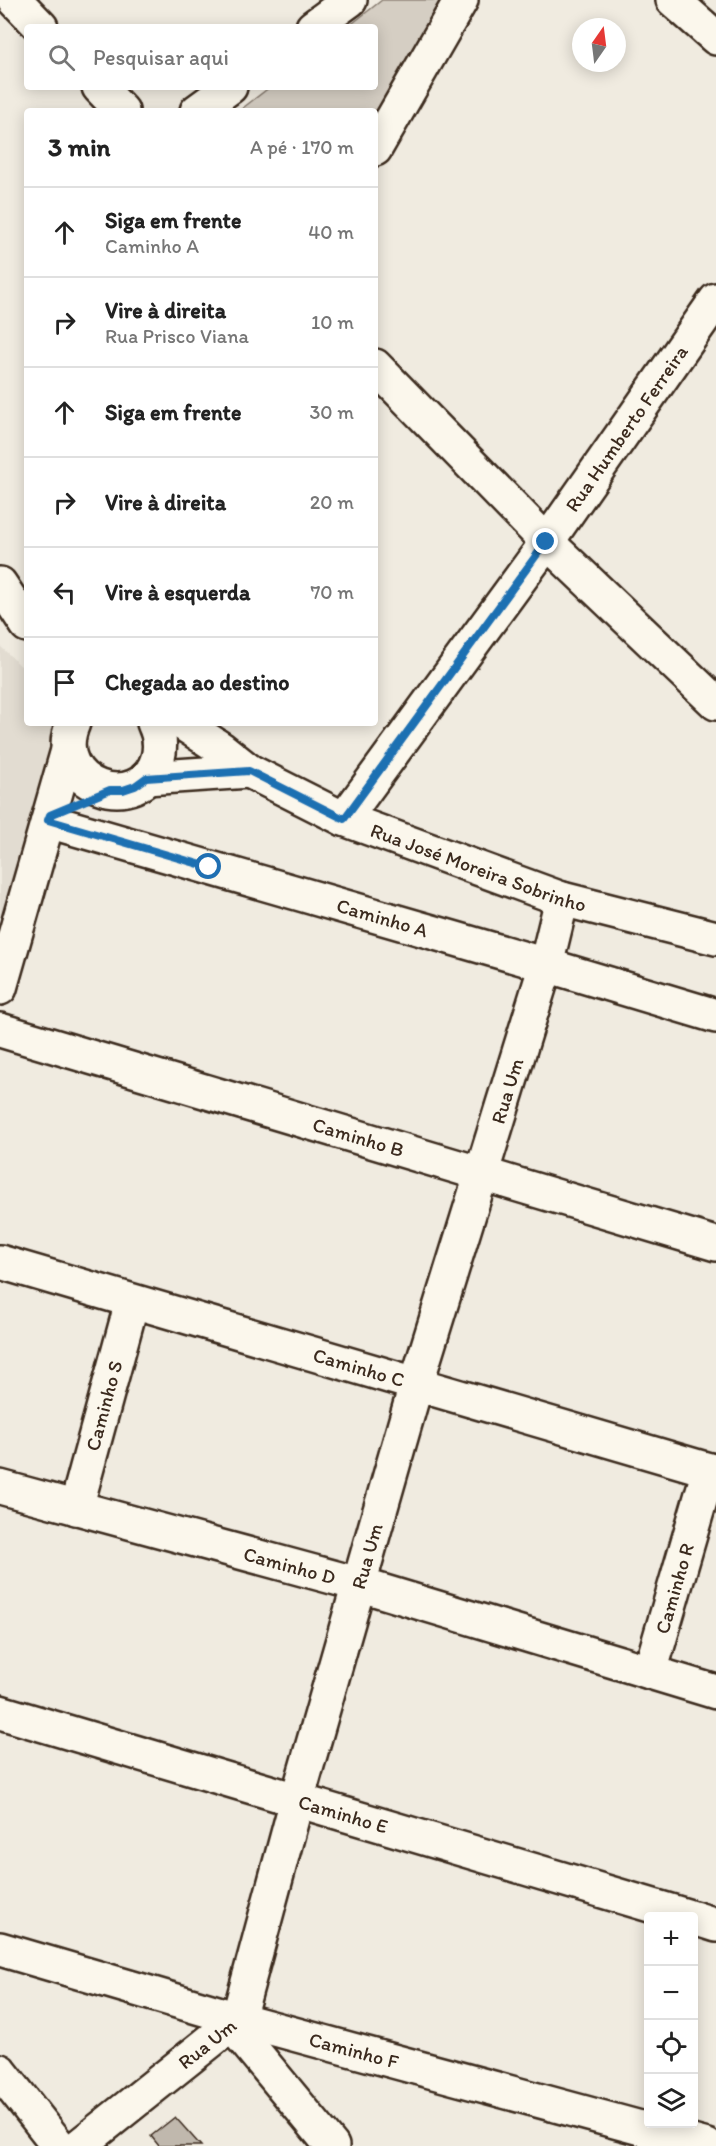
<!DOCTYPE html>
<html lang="pt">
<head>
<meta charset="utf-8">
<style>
  :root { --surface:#fff; --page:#f2f2f2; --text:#222; --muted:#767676; --line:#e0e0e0 }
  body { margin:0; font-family:Itim,sans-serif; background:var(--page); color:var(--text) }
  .controls { position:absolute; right:18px; bottom:18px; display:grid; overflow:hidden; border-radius:6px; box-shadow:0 3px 15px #0003 }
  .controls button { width:54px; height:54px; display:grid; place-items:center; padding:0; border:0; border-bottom:2px solid var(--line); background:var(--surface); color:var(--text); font:30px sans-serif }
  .compass { position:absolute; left:572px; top:18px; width:54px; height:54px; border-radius:50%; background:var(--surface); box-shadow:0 3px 15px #0003; rotate:14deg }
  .stop { position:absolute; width:18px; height:18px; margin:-14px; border:4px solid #1f6fb2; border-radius:50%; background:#fff }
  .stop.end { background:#1f6fb2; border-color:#fff; box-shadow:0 2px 6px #0008 }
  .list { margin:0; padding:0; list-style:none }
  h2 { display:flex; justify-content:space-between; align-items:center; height:78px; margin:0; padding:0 24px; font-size:26px }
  h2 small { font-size:20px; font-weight:400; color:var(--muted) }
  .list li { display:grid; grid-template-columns:39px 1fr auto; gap:18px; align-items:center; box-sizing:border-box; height:90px; padding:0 24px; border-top:2px solid var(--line) }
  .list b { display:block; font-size:22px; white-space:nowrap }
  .list p { margin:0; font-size:20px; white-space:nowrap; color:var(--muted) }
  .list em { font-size:20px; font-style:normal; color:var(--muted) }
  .icon { flex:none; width:33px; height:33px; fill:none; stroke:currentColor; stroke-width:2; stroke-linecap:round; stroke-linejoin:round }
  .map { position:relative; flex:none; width:716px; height:2146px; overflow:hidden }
  .search { position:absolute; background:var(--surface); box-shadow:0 3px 15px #0003; left:24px; top:24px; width:354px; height:66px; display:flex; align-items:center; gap:15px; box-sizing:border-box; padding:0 21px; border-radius:6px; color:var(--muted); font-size:22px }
  .panel { position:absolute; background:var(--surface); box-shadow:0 3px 15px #0003; left:24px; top:108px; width:354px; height:618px; border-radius:6px }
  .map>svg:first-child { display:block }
</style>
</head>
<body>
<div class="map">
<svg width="716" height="2146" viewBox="0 0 716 2146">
  <rect width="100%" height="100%" fill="#f0ebe0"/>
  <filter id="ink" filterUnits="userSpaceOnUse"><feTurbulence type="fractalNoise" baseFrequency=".0167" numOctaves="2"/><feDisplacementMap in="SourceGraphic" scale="12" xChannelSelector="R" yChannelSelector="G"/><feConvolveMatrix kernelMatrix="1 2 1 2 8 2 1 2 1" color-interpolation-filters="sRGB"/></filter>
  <g filter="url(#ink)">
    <polygon fill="#e2dcd1" points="0,646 27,672 27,723 71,723 0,955"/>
    <polygon fill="#d5cec3" stroke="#887c70" stroke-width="1.5" points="382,0 454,0 375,133 375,111 239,111 270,87 375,87 375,27 348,27"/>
    <polygon fill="#c0b8ad" stroke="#3b2a1e" stroke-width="1.5" points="175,2117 201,2146 159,2146 151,2136"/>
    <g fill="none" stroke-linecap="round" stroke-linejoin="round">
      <defs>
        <g id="minor">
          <polyline points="15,0 41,27"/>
          <polyline points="673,0 716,38"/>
          <polyline points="313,27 350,0"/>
          <polyline points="99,87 122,111"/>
          <polyline points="197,111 230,87"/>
          <polyline points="375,149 461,0"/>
          <polyline points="375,366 547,542 716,703"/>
          <polyline points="0,584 27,625"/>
          <path d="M73 723C46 786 141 818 158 758 161 746 160 735 154 723"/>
          <path id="s1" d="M182 723 220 748 249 771 344 819 562 899 716 938"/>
          <polyline points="146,778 249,771"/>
          <path id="s2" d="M344 819 547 542 716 300"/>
          <path id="s3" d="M48 821 546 965 716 1016"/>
          <polyline points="0,988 68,750"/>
          <path id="s4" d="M0 1030 716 1244"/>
          <path id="s5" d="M0 1262 716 1472"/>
          <path id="s6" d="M0 1487 358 1584 716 1692"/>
          <path id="s7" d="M76 1508 132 1302"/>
          <path id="s8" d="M650 1672 709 1470"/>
          <path id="s9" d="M0 1712 687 1916"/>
          <polyline points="694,1918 716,1925"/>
          <path id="s10" d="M0 1949 238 2019 707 2146"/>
          <polyline points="232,2025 332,2146"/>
          <polyline points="0,2071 59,2146"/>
          <path id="s11" d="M79 2146 238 2019 297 1800 416 1385 546 965 562 899"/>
        </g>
      </defs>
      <use href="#minor" stroke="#3b2a1e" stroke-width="38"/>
      <use href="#minor" stroke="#fbf7ec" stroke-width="33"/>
    </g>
  </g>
  <g fill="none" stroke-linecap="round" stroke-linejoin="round" filter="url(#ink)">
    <polyline stroke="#1f6fb2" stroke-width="8" points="209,867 48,820 50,815 110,790 123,790 135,786 146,778 249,771 344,819 546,542"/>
  </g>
  <g text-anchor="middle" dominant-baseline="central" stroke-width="4.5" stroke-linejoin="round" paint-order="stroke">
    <g font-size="20" fill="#3b2a1e" stroke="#fbf7ec">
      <text stroke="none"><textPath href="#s2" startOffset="482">Rua Humberto Ferreira</textPath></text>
      <text stroke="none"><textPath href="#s1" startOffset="332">Rua José Moreira Sobrinho</textPath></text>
      <text stroke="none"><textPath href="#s3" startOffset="348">Caminho A</textPath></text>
      <text stroke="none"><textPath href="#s11" startOffset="1170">Rua Um</textPath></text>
      <text stroke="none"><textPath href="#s4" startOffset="374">Caminho B</textPath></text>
      <text stroke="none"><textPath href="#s5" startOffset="374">Caminho C</textPath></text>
      <text stroke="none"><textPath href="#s7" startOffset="106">Caminho S</textPath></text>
      <text stroke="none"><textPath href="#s11" startOffset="684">Rua Um</textPath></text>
      <text stroke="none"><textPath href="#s6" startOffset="300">Caminho D</textPath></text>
      <text stroke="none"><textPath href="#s8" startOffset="87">Caminho R</textPath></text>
      <text stroke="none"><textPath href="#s9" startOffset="358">Caminho E</textPath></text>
      <text stroke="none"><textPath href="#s11" startOffset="164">Rua Um</textPath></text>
      <text stroke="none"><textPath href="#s10" startOffset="368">Caminho F</textPath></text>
    </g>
  </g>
</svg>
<div class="controls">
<button>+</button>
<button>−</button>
<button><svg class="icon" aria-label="locate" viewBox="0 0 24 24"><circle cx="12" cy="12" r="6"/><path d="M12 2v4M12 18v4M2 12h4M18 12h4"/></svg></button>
<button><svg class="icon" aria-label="layers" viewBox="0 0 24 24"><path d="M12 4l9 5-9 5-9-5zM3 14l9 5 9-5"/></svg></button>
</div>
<svg class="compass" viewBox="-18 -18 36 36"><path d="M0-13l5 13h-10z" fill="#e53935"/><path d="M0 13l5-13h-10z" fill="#767676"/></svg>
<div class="stop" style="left:209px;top:867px"></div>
<div class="stop end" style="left:546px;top:542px"></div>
<div class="search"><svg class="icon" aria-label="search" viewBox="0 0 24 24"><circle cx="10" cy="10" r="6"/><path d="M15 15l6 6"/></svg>Pesquisar aqui</div>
<section class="panel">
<h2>3 min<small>A pé · 170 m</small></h2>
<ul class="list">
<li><svg class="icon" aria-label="ahead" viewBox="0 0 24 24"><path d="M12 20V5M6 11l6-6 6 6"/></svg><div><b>Siga em frente</b><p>Caminho A</p></div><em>40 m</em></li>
<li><svg class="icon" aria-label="right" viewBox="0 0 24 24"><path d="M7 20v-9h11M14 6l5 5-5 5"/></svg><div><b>Vire à direita</b><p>Rua Prisco Viana</p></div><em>10 m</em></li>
<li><svg class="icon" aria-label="ahead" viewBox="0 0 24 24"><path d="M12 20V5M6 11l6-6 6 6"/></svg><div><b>Siga em frente</b></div><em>30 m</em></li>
<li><svg class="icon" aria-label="right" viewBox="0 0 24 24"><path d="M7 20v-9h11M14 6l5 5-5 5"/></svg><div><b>Vire à direita</b></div><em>20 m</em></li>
<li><svg class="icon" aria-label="left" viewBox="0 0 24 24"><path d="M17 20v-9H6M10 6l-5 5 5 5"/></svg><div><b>Vire à esquerda</b></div><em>70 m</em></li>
<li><svg class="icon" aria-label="arrive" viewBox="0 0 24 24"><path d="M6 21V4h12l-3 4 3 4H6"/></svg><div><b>Chegada ao destino</b></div></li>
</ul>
</section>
</div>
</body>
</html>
